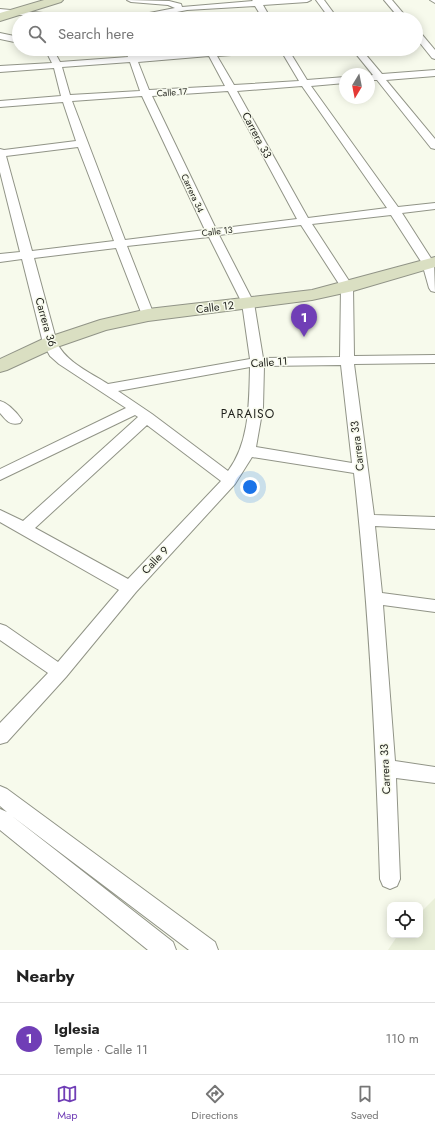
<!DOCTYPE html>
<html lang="en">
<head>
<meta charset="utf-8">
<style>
  :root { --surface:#fff; --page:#f6f6f6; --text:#222; --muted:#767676; --line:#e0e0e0; --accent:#703eb6 }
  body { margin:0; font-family:Jost,sans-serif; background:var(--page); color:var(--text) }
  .controls { position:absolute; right:12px; bottom:12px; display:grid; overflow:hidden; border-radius:8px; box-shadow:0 2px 10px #0003 }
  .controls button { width:36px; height:36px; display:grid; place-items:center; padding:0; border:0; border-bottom:1px solid var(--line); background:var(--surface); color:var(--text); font:20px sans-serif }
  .compass { position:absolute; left:339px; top:68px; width:36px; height:36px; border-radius:50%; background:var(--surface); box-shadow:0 2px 10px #0003; rotate:190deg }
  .you { position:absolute; left:250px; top:487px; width:14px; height:14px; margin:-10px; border:3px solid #fff; border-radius:50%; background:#1a73e8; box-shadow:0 0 0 6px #1a73e833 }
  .badge { display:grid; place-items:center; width:26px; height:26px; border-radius:50%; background:var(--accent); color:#fff; font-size:13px; font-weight:700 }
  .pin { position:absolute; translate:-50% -33px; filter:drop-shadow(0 1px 2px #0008) }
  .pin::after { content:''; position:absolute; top:21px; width:14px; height:12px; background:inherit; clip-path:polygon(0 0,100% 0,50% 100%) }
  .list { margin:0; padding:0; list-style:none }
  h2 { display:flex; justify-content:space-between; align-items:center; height:52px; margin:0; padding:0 16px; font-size:17px }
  h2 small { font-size:13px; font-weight:400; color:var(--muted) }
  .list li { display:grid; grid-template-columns:26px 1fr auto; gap:12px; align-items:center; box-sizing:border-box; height:72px; padding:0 16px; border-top:1px solid var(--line) }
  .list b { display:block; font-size:15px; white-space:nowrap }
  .list p { margin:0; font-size:13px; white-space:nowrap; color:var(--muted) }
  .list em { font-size:13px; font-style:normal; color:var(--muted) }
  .icon { flex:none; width:22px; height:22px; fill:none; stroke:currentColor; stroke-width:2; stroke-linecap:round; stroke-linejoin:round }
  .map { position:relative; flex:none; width:435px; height:950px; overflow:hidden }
  .search { position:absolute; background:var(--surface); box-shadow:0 2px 10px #0003; left:12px; right:12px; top:12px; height:44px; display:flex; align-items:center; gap:10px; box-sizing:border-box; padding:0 14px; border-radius:22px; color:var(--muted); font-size:15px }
  .sheet { height:124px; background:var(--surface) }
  nav { display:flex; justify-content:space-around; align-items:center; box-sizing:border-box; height:56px; border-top:1px solid var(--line); background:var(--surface); font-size:11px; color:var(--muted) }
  nav a { display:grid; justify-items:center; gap:2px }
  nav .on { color:var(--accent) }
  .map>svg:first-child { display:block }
</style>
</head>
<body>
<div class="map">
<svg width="435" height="950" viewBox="0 0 435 950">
  <rect width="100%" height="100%" fill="#f7faec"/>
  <polygon fill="#eaf0da" points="435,898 435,950 388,950 398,935 420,935 420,913"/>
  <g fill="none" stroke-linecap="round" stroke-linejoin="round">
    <defs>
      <g id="street">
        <polygon points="127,0 169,1 181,4 182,7 253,1 252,0 311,0 307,2 263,5 271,19 263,19 255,6 187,10 142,19 125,19 129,17 175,8 168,5 131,2"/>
        <polygon points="316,0 324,0 338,19 330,19"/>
        <polygon points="384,0 392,0 408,19 400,19"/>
        <polygon points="430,0 435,0 435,3"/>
        <polygon points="0,9 86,17 90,19 59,19 0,13"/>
        <polygon points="416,30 419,31 435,50 435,59 432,58 416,38"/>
        <polygon points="0,33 19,37 19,43 0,39"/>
        <path d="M45 49H53L60 62 128 57 125 49H133L136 56 206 51 205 49H213L214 51 278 49 274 52 217 56 234 85 299 81 280 49H288L307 80 345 77V83L311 86 398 207 435 203V209L402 213 434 263 435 292 431 291 429 288 422 263 391 215 312 224 353 287 354 356 435 355V363L354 364 374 515 435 517V529L375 526 382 593 435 600V612L383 605 395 761 435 767V783L396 778 400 879 397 886 390 889 383 886 380 879C376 743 369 608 354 473L252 457 235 484 136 592 66 677 7 742 0 744V723L48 673 0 640V624L6 626 58 662 119 590 0 522V510L23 521 138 417 135 415 0 480V469L126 408 59 364 50 356 43 343 22 259 0 262V254L20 252 0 172V149L4 150 76 141 63 102 0 107V101L61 96 54 68 0 72V66L52 63ZM209 56 225 86 149 90 138 62ZM130 62 140 91 70 95 62 67ZM302 86 387 208 308 218 237 91ZM228 91 297 219 216 229 152 96ZM142 96 205 230 125 240 72 101ZM78 147 114 241 32 251 6 156ZM301 225 341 287 340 357 263 358 254 303 219 235ZM209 237 242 303 250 359 108 384C91 373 66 362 57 343L34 258 116 248 142 315 144 318H152L154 315 127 246ZM341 365 352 463 256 447 263 407 264 366ZM250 367C249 402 250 442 228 471L152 414 118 391ZM147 425 221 481 128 579 35 528Z"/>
        <polygon points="352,49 361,49 382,74 435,70 435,76 386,80 435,139 435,149 431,148 377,80 369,80 369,76 373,75"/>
        <path d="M0 401C8 403 17 413 22 420L20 423C10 426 6 420 0 413Z"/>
        <polygon points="0,786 7,789 215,942 218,950 189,950 12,816 173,942 176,950 148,950 0,830 0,809 7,812 0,806"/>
      </g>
      <g id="secondary">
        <polygon points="44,0 63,0 61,2 0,21 0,13"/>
        <polygon points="435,257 435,267 353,291 312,300 148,321 106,330 57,347 7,370 0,372 0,359 43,339 100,320 148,309 312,290"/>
      </g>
    </defs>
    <use href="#street" stroke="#919487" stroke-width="2"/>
    <use href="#secondary" stroke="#919487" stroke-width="2"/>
    <use href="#street" fill="#fff" fill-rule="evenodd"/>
    <use href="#secondary" fill="#dadfc2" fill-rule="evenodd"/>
  </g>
  <g text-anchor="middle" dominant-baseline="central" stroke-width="3" stroke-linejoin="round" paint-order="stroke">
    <g font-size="9" fill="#1f201b" stroke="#f7faec">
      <text transform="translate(172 92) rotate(-4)">Calle 17</text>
      <text transform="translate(193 193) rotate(65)">Carrera 34</text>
      <text transform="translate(217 231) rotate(-7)">Calle 13</text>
    </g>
    <g font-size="11" fill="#1f201b" stroke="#f7faec">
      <text transform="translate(257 135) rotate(62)">Carrera 33</text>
      <text transform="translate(215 307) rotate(-7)">Calle 12</text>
      <text transform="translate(46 322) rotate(74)">Carrera 36</text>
      <text transform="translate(269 362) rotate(-4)">Calle 11</text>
      <text transform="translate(357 446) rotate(-97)">Carrera 33</text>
      <text transform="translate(155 560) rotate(-47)">Calle 9</text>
      <text transform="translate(385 769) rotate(-93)">Carrera 33</text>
    </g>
    <g font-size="12" letter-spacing="1" fill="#1f201b" stroke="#f7faec">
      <text x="248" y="414">PARAISO</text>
    </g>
  </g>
</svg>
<div class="controls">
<button><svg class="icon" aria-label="locate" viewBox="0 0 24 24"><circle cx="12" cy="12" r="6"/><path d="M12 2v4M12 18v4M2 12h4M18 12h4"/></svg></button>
</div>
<svg class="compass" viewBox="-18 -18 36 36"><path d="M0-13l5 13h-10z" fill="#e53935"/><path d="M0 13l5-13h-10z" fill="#767676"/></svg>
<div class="you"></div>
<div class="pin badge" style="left:304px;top:337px">1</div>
<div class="search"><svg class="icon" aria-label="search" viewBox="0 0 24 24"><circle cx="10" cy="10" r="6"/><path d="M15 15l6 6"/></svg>Search here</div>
</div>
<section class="sheet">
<h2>Nearby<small></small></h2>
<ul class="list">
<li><span class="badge">1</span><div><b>Iglesia</b><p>Temple · Calle 11</p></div><em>110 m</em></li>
</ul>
</section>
<nav>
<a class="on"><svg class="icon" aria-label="map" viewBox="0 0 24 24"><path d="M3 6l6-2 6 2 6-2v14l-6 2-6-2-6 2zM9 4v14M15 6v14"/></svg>Map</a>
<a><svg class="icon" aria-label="directions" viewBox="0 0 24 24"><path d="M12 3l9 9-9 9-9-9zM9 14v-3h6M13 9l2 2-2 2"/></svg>Directions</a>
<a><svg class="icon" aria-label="saved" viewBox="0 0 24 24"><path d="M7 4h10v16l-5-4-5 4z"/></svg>Saved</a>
</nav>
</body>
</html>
